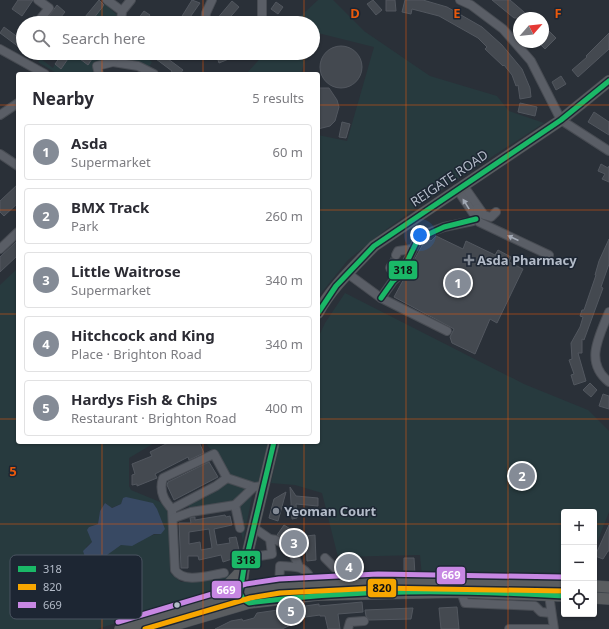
<!DOCTYPE html>
<html lang="en">
<head>
<meta charset="utf-8">
<style>
  :root { --surface:#fff; --page:#f2f2f3; --text:#2b2b33; --muted:#7c7c81; --line:#e1e1e2; --accent:#848b96 }
  body { margin:0; font-family:"Noto Sans",sans-serif; background:var(--page); color:var(--text) }
  .controls { position:absolute; right:12px; bottom:12px; display:grid; overflow:hidden; border-radius:4px; box-shadow:0 1px 3px #0004 }
  .controls button { width:36px; height:36px; display:grid; place-items:center; padding:0; border:0; border-bottom:1px solid var(--line); background:var(--surface); color:var(--text); font:20px sans-serif }
  .compass { position:absolute; left:513px; top:12px; width:36px; height:36px; border-radius:50%; background:var(--surface); box-shadow:0 1px 3px #0004; rotate:62deg }
  .you { position:absolute; left:420px; top:235px; width:14px; height:14px; margin:-10px; border:3px solid #fff; border-radius:50%; background:#1a73e8; box-shadow:0 0 0 6px #1a73e833 }
  .badge { display:grid; place-items:center; width:26px; height:26px; border-radius:50%; background:var(--accent); color:#fff; font-size:13px; font-weight:700 }
  .pin { position:absolute; translate:-50% -50%; border:2px solid #fff; box-shadow:0 1px 4px #0006 }
  .list { margin:0; padding:0; list-style:none }
  h2 { display:flex; justify-content:space-between; align-items:center; height:52px; margin:0; padding:0 16px; font-size:17px }
  h2 small { font-size:13px; font-weight:400; color:var(--muted) }
  .list li { display:grid; grid-template-columns:26px 1fr auto; gap:12px; align-items:center; box-sizing:border-box; height:56px; margin:0 8px 8px; padding:0 8px; border:1px solid var(--line); border-radius:4px }
  .list b { display:block; font-size:15px; white-space:nowrap }
  .list p { margin:0; font-size:13px; white-space:nowrap; color:var(--muted) }
  .list em { font-size:13px; font-style:normal; color:var(--muted) }
  .icon { flex:none; width:22px; height:22px; fill:none; stroke:currentColor; stroke-width:2; stroke-linecap:round; stroke-linejoin:round }
  .map { position:relative; flex:none; width:609px; height:629px; overflow:hidden }
  .search { position:absolute; background:var(--surface); box-shadow:0 1px 3px #0004; left:16px; top:16px; width:304px; height:44px; display:flex; align-items:center; gap:10px; box-sizing:border-box; padding:0 14px; border-radius:22px; color:var(--muted); font-size:15px }
  .panel { position:absolute; background:var(--surface); box-shadow:0 1px 3px #0004; left:16px; top:72px; width:304px; height:372px; border-radius:4px }
  .map>svg:first-child { display:block }
</style>
</head>
<body>
<div class="map">
<svg width="609" height="629" viewBox="0 0 609 629">
  <rect width="100%" height="100%" fill="#2a3038"/>
  <g fill="#273a3e" fill-rule="evenodd">
    <polygon points="318,0 333,0 364,31 430,76 497,96 509,111 544,123 441,190 384,231 348,260 318,297 318,135 347,141 374,47 314,32 313,34 313,23 293,23"/>
    <polygon points="105,4 116,14 116,23 89,23"/>
    <polygon points="72,53 88,65 96,53 110,53 99,74 58,74 38,62 41,59 53,68 55,64 61,68"/>
    <polygon points="118,53 140,53 152,62 149,67 125,61 119,57"/>
    <polygon points="265,53 307,53 301,74 246,74"/>
    <path d="M18 268V442H156L129 458V486L131 490 160 502 169 512 170 573 181 582 233 574 222 587 197 599H183L146 614 97 629H0V285ZM123 498 128 499 161 534C154 534 143 537 138 543L121 545 101 558 91 561 86 547 92 542 89 527 98 524 100 511 105 503 111 508 121 504Z"/>
    <polygon points="345,293 524,384 588,410 609,431 609,512 594,550 594,512 564,512 564,579 422,577 420,555 338,557 322,493 295,485 271,483 280,442 318,442 318,338 325,323"/>
    <polygon points="205,442 269,442 258,483 254,487 243,541 235,505 191,512 187,503 227,478 214,454"/>
  </g>
  <polygon fill="#384963" points="126,497 153,503 157,509 165,529 161,534 154,534 132,546 121,545 107,555 91,561 85,557 83,551 92,542 87,530 89,527 98,524 100,511 105,503 112,508 121,504 123,498"/>
  <g fill="#444950" stroke="#52575f" fill-rule="evenodd">
    <polygon points="18,0 33,0 22,16 12,9"/>
    <polygon points="99,0 104,5 90,23 80,23"/>
    <polygon points="192,0 200,3 186,23 182,23 179,21"/>
    <polygon points="373,0 382,10 376,15 367,4"/>
    <polygon points="386,0 395,0 396,11 386,11"/>
    <polygon points="405,0 423,0 447,7 482,27 502,45 522,69 530,88 531,97 520,99 518,85 516,86 512,75 504,65 503,66 485,49 487,47 478,38 439,16 412,9 411,14 402,12"/>
    <polygon points="492,0 510,0 531,18 514,18"/>
    <polygon points="232,1 239,7 225,23 220,23 216,20"/>
    <polygon points="276,2 283,7 278,14 271,9"/>
    <polygon points="57,5 65,12 56,23 44,23"/>
    <polygon points="144,11 150,15 144,23 135,23"/>
    <polygon points="4,27 23,41 23,50 0,33"/>
    <polygon points="549,31 556,38 545,49 538,42 543,42 543,36"/>
    <polygon points="609,33 609,49 578,77 572,70 587,57 586,56"/>
    <circle cx="341" cy="67" r="21"/>
    <polygon points="63,53 72,53 61,69 55,64"/>
    <polygon points="72,53 96,53 88,65"/>
    <polygon points="148,53 160,53 183,70 180,74 170,74 172,71"/>
    <polygon points="219,53 229,53 231,58 219,63 216,54"/>
    <polygon points="561,76 566,84 556,90 552,82"/>
    <polygon points="318,88 329,88 337,100 339,107 335,121 330,126 318,129"/>
    <polygon points="520,103 537,107 535,116 518,112"/>
    <polygon points="594,112 609,122 609,135 588,122"/>
    <polygon points="342,122 350,124 346,138 339,137"/>
    <polygon points="601,164 608,168 609,166 609,182 602,179 605,174 598,171"/>
    <polygon points="18,184 18,203 4,216 0,212 0,201"/>
    <polygon points="436,236 463,249 466,241 495,255 498,250 511,257 509,262 523,269 497,323 490,319 475,354 452,343 450,337 454,329 394,297 424,242 428,239 431,241"/>
    <polygon points="609,239 609,264 601,287 603,288 584,340 582,339 582,353 578,353 586,381 574,385 571,375 574,374 569,360 572,359 571,343 580,327 583,317 580,316 582,310 584,310 596,275 595,275 599,261"/>
    <polygon points="18,240 18,255 0,272 0,257"/>
    <polygon points="590,383 597,390 591,397 583,390"/>
    <polygon points="603,394 609,396 609,409 599,406"/>
    <polygon points="170,442 199,442 204,453 189,460 188,457 155,474 157,478 137,486 137,484 132,485 132,475 135,474 132,464 152,456 150,452"/>
    <polygon points="209,462 218,477 174,500 167,485 168,482"/>
    <polygon points="290,487 296,496 318,498 318,506 296,504 297,518 292,519"/>
    <polygon points="286,492 278,521 269,518 274,499"/>
    <path d="M225 515 226 517 230 516 232 525 214 529 217 545 230 543 229 538 236 537 239 550 236 551 238 557 223 562 221 555 199 560 198 556H188V568H181L179 523H191L190 518 192 517H195V520ZM209 529 212 548 201 550 200 542 189 544V532Z"/>
    <polygon points="284,525 295,532 297,529 306,536 315,535 316,560 307,561 306,538 296,549 288,540 277,535"/>
    <polygon points="609,525 609,551 608,551 603,559 595,556"/>
    <polygon points="404,558 414,558 415,575 404,574"/>
    <polygon points="342,559 354,559 355,575 345,575"/>
    <polygon points="362,602 363,612 338,614 340,629 328,629 325,616 320,616 320,615 291,619 293,624 282,629 215,629 231,621 242,619 243,621 254,618 257,613 319,604 319,606"/>
    <polygon points="457,607 459,629 441,629 439,608"/>
    <polygon points="413,608 411,619 369,620 366,616 365,610"/>
  </g>
  <g fill="none" stroke-linecap="round" stroke-linejoin="round">
    <polyline stroke="#3f454e" stroke-width="8" stroke-dasharray="8 4" stroke-linecap="butt" points="391,266 396,255"/>
    <defs>
      <g id="minor">
        <polyline points="107,0 122,11 121,23"/>
        <polyline points="262,0 262,19"/>
        <polyline points="460,0 471,5 503,29 531,61 561,120 609,151"/>
        <polyline points="122,11 131,0"/>
        <polyline points="38,22 49,8 38,0"/>
        <polyline points="205,23 206,13 212,0"/>
        <polyline points="0,49 45,74"/>
        <polyline points="113,62 138,66 154,74"/>
        <polyline points="99,74 97,66 113,62 115,53"/>
        <polyline points="0,115 18,103"/>
        <polyline points="0,154 18,166"/>
        <polyline points="463,185 484,215 491,217 496,212"/>
        <polyline points="457,189 479,222 549,255"/>
        <polyline points="0,249 18,232"/>
        <polyline points="396,255 398,251 412,249"/>
        <polyline points="391,266 390,268 397,277"/>
        <polyline points="347,273 381,298 447,331"/>
        <polyline points="381,298 393,281 401,274 418,239 428,233 444,227 473,221 479,214 477,208"/>
        <path d="M609 312C599 337 584 362 609 382"/>
        <polyline points="227,478 254,487"/>
        <polyline points="235,505 240,528"/>
        <path d="M172 509 216 486 227 478 214 454 163 478C159 490 163 500 172 509L175 570C184 584 209 575 224 573"/>
        <polyline points="174,518 191,512 235,505 254,487 263,486"/>
        <path d="M270 539C286 540 294 553 299 567"/>
        <polyline points="247,558 272,554 270,539 254,528"/>
        <polyline points="325,558 339,572 340,583"/>
        <path d="M279 586 280 566C299 567 306 565 313 584"/>
        <polyline points="461,592 465,603 535,606 541,612 551,613"/>
        <polyline points="549,595 554,629"/>
        <polyline points="348,629 350,622 364,621"/>
        <polyline points="509,629 549,629"/>
      </g>
      <g id="highway">
        <path d="M318 313C331 288 354 267 374 246L561 120 609 81"/>
        <polyline points="594,586 609,587"/>
        <polyline points="211,598 228,585 244,568"/>
        <polyline points="594,598 609,599"/>
        <polyline points="240,599 244,568 274,442"/>
        <polyline points="120,629 248,591 279,586 378,581 564,584"/>
        <polyline points="161,629 249,603 317,595 461,592 564,596"/>
      </g>
    </defs>
    <use href="#minor" stroke="#484c53" stroke-width="10"/>
    <use href="#highway" stroke="#474c53" stroke-width="12"/>
    <use href="#minor" stroke="#5a5e66" stroke-width="8"/>
    <use href="#highway" stroke="#5a5d60" stroke-width="11"/>
    <defs>
      <g id="bus-1">
        <polyline points="381,298 393,281 401,274 418,239 444,227 476,219"/>
        <polyline points="318,313 336,286 374,246 561,120 609,81"/>
        <path d="M274 442 244 568 240 593 243 599 249 603C354 589 458 590 564 596"/>
      </g>
      <polyline id="bus-2" points="145,629 250,598 280,593 378,588 564,591"/>
      <polyline id="bus-3" points="118,622 246,584 279,579 378,574 564,577"/>
    </defs>
    <use href="#bus-1" stroke="#1d2633" stroke-width="8"/>
    <use href="#bus-2" stroke="#1d2633" stroke-width="8"/>
    <use href="#bus-3" stroke="#1d2633" stroke-width="8"/>
    <use href="#bus-1" stroke="#1ab867" stroke-width="5"/>
    <use href="#bus-2" stroke="#f7a600" stroke-width="5"/>
    <use href="#bus-3" stroke="#c787e3" stroke-width="5"/>
  </g>
  <defs><path id="oneway-solid" d="M-6-.8H1V-3.2L6.5 0L1 3.2V.8H-6Z"/></defs>
  <g fill="#a2a9b5">
    <use href="#oneway-solid" transform="translate(466 204) rotate(-122)"/>
    <use href="#oneway-solid" transform="translate(513 238) rotate(-156)"/>
  </g>
  <path fill="none" stroke="#e8590c" stroke-width="1" stroke-opacity="0.55" d="M102 0V23M203 0V23M304 0V23M406 0V629M508 0V629M102 53V74M203 53V74M304 53V74M0 105H18M318 105H609M0 210H18M318 210H609M0 314H18M318 314H609M0 419H18M318 419H609M102 442V629M203 442V629M304 442V629M0 524H564M594 524H609"/>
  <g fill="#848b96" stroke="#1d2633" stroke-width="1.5">
    <path d="M467 254h4v4h4v4h-4v4h-4v-4h-4v-4h4z"/>
    <circle cx="276" cy="511" r="4"/>
  </g>
  <circle fill="#b4bcc9" stroke="#1d2633" stroke-width="1.5" cx="177" cy="605" r="3.5"/>
  <g text-anchor="middle" dominant-baseline="central" stroke-width="3" stroke-linejoin="round" paint-order="stroke">
    <g font-size="13" fill="#b4bcc9" stroke="#1d2633">
      <text transform="translate(449 178) rotate(-34)">REIGATE ROAD</text>
    </g>
    <g font-size="13" font-weight="bold" fill="#b4bcc9" stroke="#1d2633" text-anchor="start">
      <text x="477" y="260">Asda Pharmacy</text>
      <text x="284" y="511">Yeoman Court</text>
    </g>
  </g>
  <rect x="10" y="555" width="132" height="64" rx="6" fill="#1d2633" stroke="#4a5360" stroke-width="1"/>
  <rect x="18" y="566" width="18" height="6" fill="#1ab867"/>
  <rect x="18" y="584" width="18" height="6" fill="#f7a600"/>
  <rect x="18" y="602" width="18" height="6" fill="#c787e3"/>
  <g font-size="11" fill="#b4bcc9">
    <text x="43" y="573">318</text>
    <text x="43" y="591">820</text>
    <text x="43" y="609">669</text>
  </g>
  <g font-size="13" text-anchor="middle" font-weight="bold" fill="#e8590c" stroke="#1d2633" stroke-width="3" stroke-linejoin="round" paint-order="stroke">
    <text x="355" y="18">D</text>
    <text x="457" y="18">E</text>
    <text x="558" y="18">F</text>
    <text x="13" y="476">5</text>
  </g>
  <g stroke="#1d2633" stroke-width="1.5">
    <rect x="388" y="260" width="30" height="20" rx="4" fill="#1ab867"/>
    <rect x="231" y="550" width="30" height="19" rx="4" fill="#1ab867"/>
    <rect x="436" y="566" width="30" height="19" rx="4" fill="#c787e3"/>
    <rect x="367" y="578" width="30" height="20" rx="4" fill="#f7a600"/>
    <rect x="211" y="580" width="31" height="19" rx="4" fill="#c787e3"/>
  </g>
  <g font-size="11" text-anchor="middle" font-weight="bold" fill="#fff">
    <text x="451" y="579">669</text>
    <text x="226" y="594">669</text>
  </g>
  <g font-size="11" text-anchor="middle" font-weight="bold" fill="#111">
    <text x="403" y="274">318</text>
    <text x="246" y="564">318</text>
    <text x="382" y="592">820</text>
  </g>
</svg>
<div class="controls">
<button>+</button>
<button>−</button>
<button><svg class="icon" aria-label="locate" viewBox="0 0 24 24"><circle cx="12" cy="12" r="6"/><path d="M12 2v4M12 18v4M2 12h4M18 12h4"/></svg></button>
</div>
<svg class="compass" viewBox="-18 -18 36 36"><path d="M0-13l5 13h-10z" fill="#e53935"/><path d="M0 13l5-13h-10z" fill="#7c7c81"/></svg>
<div class="you"></div>
<div class="pin badge" style="left:458px;top:283px">1</div>
<div class="pin badge" style="left:522px;top:476px">2</div>
<div class="pin badge" style="left:294px;top:543px">3</div>
<div class="pin badge" style="left:349px;top:567px">4</div>
<div class="pin badge" style="left:291px;top:611px">5</div>
<div class="search"><svg class="icon" aria-label="search" viewBox="0 0 24 24"><circle cx="10" cy="10" r="6"/><path d="M15 15l6 6"/></svg>Search here</div>
<section class="panel">
<h2>Nearby<small>5 results</small></h2>
<ul class="list">
<li><span class="badge">1</span><div><b>Asda</b><p>Supermarket</p></div><em>60 m</em></li>
<li><span class="badge">2</span><div><b>BMX Track</b><p>Park</p></div><em>260 m</em></li>
<li><span class="badge">3</span><div><b>Little Waitrose</b><p>Supermarket</p></div><em>340 m</em></li>
<li><span class="badge">4</span><div><b>Hitchcock and King</b><p>Place · Brighton Road</p></div><em>340 m</em></li>
<li><span class="badge">5</span><div><b>Hardys Fish &amp; Chips</b><p>Restaurant · Brighton Road</p></div><em>400 m</em></li>
</ul>
</section>
</div>
</body>
</html>
